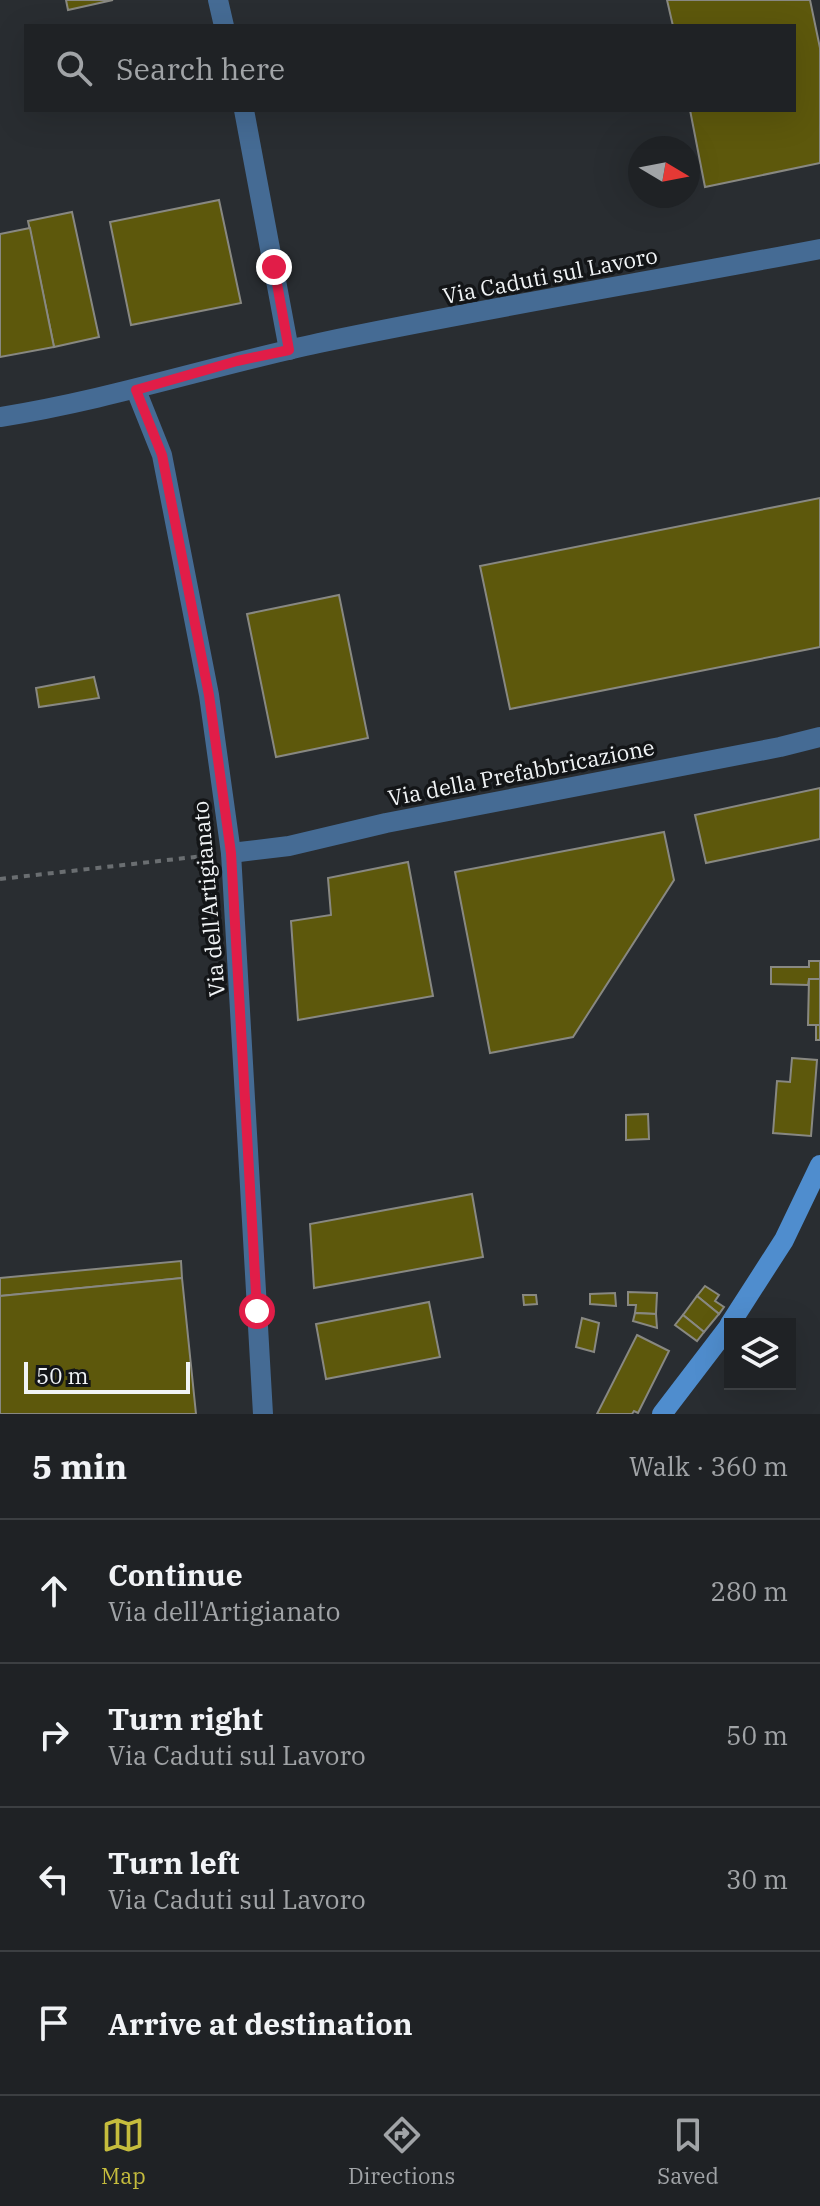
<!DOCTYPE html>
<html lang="en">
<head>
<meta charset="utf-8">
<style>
  :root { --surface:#1f2225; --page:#2c2f32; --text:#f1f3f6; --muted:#a1a4a7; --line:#3c3f42; --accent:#c5bc3d }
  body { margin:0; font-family:"IBM Plex Serif",serif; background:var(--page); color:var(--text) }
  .controls { position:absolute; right:24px; bottom:24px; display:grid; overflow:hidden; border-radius:0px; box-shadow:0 8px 32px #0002 }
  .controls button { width:72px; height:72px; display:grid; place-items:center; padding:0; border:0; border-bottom:2px solid var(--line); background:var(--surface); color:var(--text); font:40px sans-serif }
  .compass { position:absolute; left:628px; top:136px; width:72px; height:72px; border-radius:50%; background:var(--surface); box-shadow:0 8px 32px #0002; rotate:100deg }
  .scale { position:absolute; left:24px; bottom:20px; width:166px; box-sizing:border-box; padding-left:8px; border:4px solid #f1f4f6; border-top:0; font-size:22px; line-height:28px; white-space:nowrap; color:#f1f4f6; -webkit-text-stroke:6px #131517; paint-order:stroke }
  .stop { position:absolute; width:24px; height:24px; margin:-18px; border:6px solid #e11d48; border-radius:50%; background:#fff }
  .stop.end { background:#e11d48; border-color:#fff; box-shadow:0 2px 8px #0008 }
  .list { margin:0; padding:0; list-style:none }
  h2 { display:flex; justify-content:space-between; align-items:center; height:104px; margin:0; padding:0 32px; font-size:34px }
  h2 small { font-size:26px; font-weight:400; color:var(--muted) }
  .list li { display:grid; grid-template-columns:52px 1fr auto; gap:24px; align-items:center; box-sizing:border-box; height:144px; padding:0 32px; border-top:2px solid var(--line) }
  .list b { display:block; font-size:30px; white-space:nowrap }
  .list p { margin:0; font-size:26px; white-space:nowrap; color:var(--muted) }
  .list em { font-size:26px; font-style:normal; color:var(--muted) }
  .icon { flex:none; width:44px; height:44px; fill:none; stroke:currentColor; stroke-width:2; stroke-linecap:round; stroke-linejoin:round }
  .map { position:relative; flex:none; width:820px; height:1414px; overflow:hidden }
  .search { position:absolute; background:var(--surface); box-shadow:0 8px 32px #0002; left:24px; right:24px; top:24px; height:88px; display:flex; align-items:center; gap:20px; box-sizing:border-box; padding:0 28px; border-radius:0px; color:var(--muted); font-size:30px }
  .sheet { height:680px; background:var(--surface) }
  nav { display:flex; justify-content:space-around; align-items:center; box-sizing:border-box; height:112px; border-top:2px solid var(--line); background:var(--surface); font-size:22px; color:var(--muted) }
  nav a { display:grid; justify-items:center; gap:4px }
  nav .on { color:var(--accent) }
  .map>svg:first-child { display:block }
</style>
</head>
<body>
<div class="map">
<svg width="820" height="1414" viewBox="0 0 820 1414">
  <rect width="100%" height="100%" fill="#292d31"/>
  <g fill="#5d580c" stroke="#888882" stroke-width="2">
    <polygon points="66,0 113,0 68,10"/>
    <polygon points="667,0 810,0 820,48 820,163 705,187 690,110 794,110 794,26 673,26"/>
    <polygon points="219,200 241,303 131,325 110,222"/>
    <polygon points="72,212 99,337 54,347 28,221"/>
    <polygon points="30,228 54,347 0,357 0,234"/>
    <polygon points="820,498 820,647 510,709 480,566"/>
    <polygon points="339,595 368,738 276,757 247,614"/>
    <polygon points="94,677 99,698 39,707 36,688"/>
    <polygon points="820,788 820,839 706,863 695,815"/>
    <polygon points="664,832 674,880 573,1037 490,1053 455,872"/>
    <polygon points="408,862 433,996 298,1020 291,921 331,915 328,878"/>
    <polygon points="809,961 820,961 820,979 809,979 808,985 771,984 771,967 809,967"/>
    <polygon points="809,979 820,979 820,1025 808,1025"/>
    <rect x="816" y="1025" width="4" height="15"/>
    <polygon points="792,1058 817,1060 811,1136 773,1133 777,1081 790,1082"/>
    <polygon points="648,1114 649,1139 626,1140 626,1115"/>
    <polygon points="472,1194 483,1257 314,1288 310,1224"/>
    <polygon points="181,1261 182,1278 0,1296 0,1278"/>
    <polygon points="182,1278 196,1414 0,1414 0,1296"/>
    <polygon points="705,1286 719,1295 715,1301 724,1307 719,1314 697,1296"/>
    <polygon points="628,1292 657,1293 656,1314 635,1313 636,1305 628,1305"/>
    <polygon points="615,1293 616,1306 590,1304 590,1294"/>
    <polygon points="523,1295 536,1295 537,1304 524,1305"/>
    <polygon points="697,1296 719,1314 704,1332 683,1315"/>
    <polygon points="429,1302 440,1357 326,1379 316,1324"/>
    <polygon points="635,1313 656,1314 657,1328 633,1321"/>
    <polygon points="683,1315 704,1332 697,1341 675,1325"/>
    <polygon points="582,1318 599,1323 594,1352 576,1347"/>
    <polygon points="637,1335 669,1351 638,1413 634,1411 632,1414 597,1414"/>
  </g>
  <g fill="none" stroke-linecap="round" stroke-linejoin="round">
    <polyline stroke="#6a6e71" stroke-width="4" stroke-dasharray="6 6" stroke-linecap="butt" points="0,879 212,855"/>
    <g stroke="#456b94" stroke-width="20">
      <polyline points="218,0 224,26"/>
      <polyline points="244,110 289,350"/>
      <polyline points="136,390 162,455 209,695 231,853 263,1414"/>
      <path d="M0 417C108 400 212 366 319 343 485 308 653 281 820 249"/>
      <polyline points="231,853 289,846 386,823 780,747 820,737"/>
    </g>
    <g stroke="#4f8dce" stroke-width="20">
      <polyline points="730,1324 784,1240 820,1165"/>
      <polyline points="662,1414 730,1325"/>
    </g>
  </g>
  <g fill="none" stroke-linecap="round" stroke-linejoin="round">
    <polyline stroke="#e11d48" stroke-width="10" points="257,1311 231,853 209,695 162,455 136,390 237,361 289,350 274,267"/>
  </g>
  <g text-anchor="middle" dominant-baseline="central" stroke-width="7" stroke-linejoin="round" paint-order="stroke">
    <g font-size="22" fill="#f1f4f6" stroke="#131517">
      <text transform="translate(550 275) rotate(-11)">Via Caduti sul Lavoro</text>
      <text transform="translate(521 772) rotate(-11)">Via della Prefabbricazione</text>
      <text transform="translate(208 899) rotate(-95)">Via dell'Artigianato</text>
    </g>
  </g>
</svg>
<div class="controls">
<button><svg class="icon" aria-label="layers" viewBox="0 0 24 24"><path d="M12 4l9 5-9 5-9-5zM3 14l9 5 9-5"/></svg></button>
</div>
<svg class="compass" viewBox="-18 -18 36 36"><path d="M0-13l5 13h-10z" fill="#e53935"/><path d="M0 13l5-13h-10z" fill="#a1a4a7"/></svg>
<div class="scale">50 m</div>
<div class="stop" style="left:257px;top:1311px"></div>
<div class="stop end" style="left:274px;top:267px"></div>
<div class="search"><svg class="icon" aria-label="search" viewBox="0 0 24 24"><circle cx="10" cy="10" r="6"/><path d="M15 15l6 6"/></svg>Search here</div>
</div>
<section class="sheet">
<h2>5 min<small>Walk · 360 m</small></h2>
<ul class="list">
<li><svg class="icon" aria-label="ahead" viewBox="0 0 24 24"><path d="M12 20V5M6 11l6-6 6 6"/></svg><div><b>Continue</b><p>Via dell'Artigianato</p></div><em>280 m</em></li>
<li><svg class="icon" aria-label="right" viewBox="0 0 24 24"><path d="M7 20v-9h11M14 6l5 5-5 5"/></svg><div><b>Turn right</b><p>Via Caduti sul Lavoro</p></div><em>50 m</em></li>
<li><svg class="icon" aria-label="left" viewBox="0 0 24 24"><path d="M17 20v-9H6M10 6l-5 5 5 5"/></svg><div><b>Turn left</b><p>Via Caduti sul Lavoro</p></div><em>30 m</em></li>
<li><svg class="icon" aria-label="arrive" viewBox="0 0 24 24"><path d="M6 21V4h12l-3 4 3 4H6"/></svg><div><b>Arrive at destination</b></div></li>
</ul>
</section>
<nav>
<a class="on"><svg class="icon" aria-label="map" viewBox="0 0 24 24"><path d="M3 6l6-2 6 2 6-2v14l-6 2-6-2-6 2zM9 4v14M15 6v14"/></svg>Map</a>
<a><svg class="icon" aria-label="directions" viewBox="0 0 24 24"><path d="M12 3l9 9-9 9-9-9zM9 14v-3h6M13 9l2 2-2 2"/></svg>Directions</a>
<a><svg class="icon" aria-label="saved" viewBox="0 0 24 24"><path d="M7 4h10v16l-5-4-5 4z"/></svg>Saved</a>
</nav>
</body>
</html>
